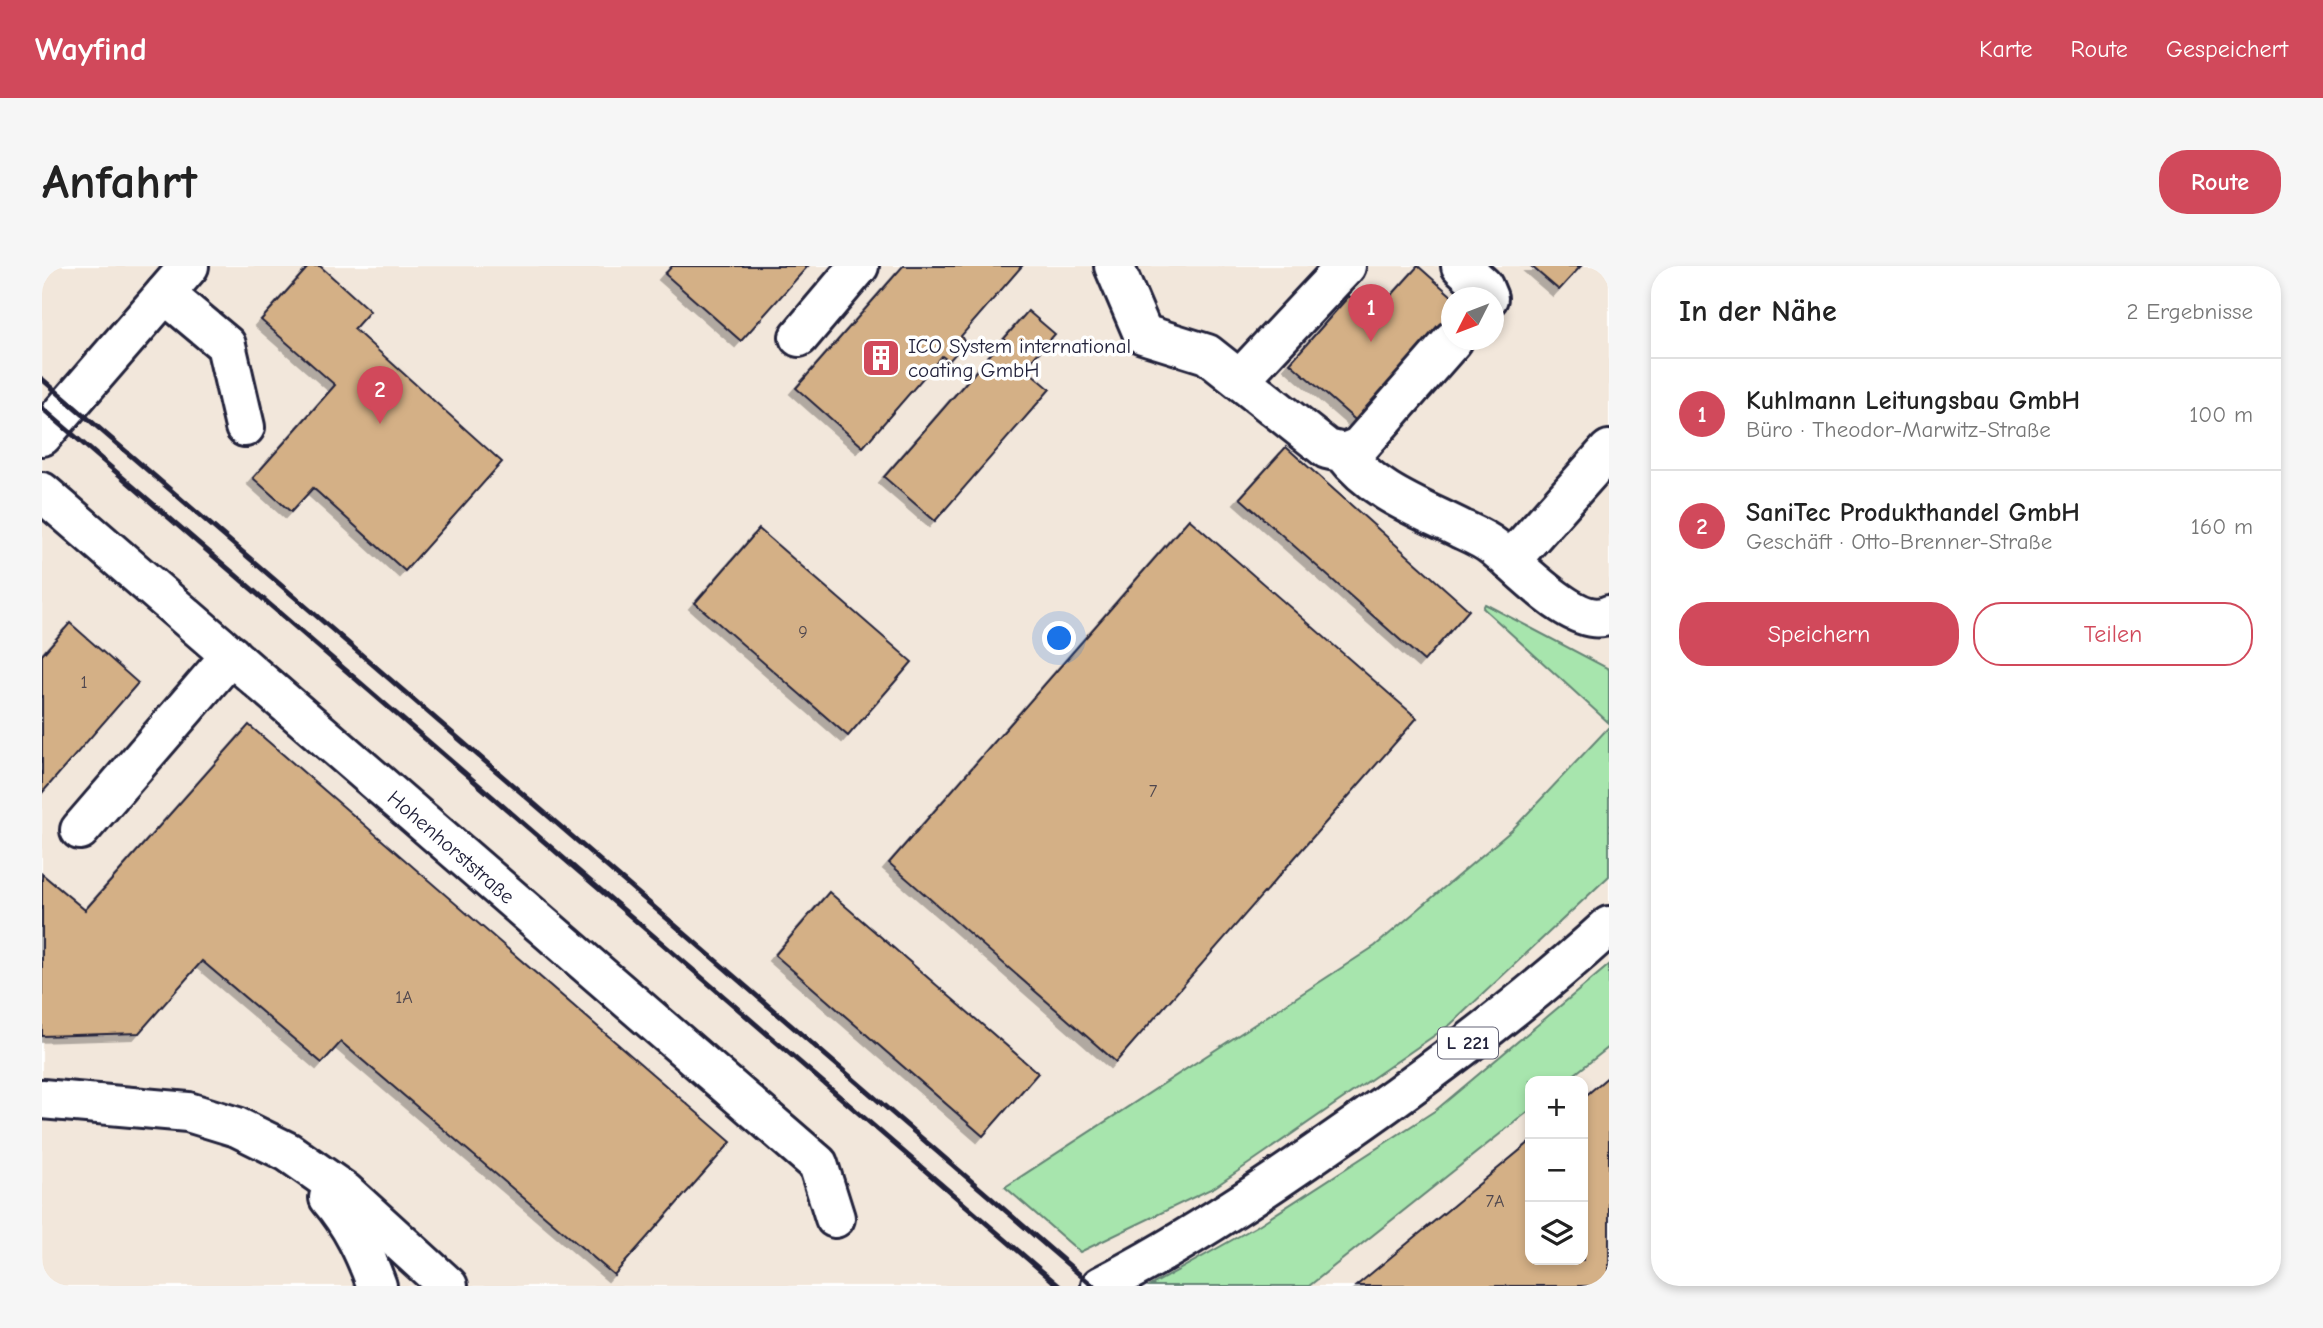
<!DOCTYPE html>
<html lang="de">
<head>
<meta charset="utf-8">
<style>
  :root { --surface:#fff; --page:#f6f6f6; --text:#222; --muted:#767676; --line:#e0e0e0; --accent:#d1495b }
  body { margin:0; font-family:"Comic Neue",sans-serif; background:var(--page); color:var(--text) }
  .controls { position:absolute; right:21px; bottom:21px; display:grid; overflow:hidden; border-radius:14px; box-shadow:0 4px 10px #0003 }
  .controls button { width:63px; height:63px; display:grid; place-items:center; padding:0; border:0; border-bottom:2px solid var(--line); background:var(--surface); color:var(--text); font:35px sans-serif }
  .compass { position:absolute; left:1399px; top:21px; width:63px; height:63px; border-radius:50%; background:var(--surface); box-shadow:0 4px 10px #0003; rotate:228deg }
  .you { position:absolute; left:1018px; top:373px; width:24px; height:24px; margin:-18px; border:5px solid #fff; border-radius:50%; background:#1a73e8; box-shadow:0 0 0 10px #1a73e833 }
  .badge { display:grid; place-items:center; width:46px; height:46px; border-radius:50%; background:var(--accent); color:#fff; font-size:23px; font-weight:700 }
  .pin { position:absolute; translate:-50% -58px; filter:drop-shadow(0 2px 4px #0008) }
  .pin::after { content:''; position:absolute; top:37px; width:24px; height:21px; background:inherit; clip-path:polygon(0 0,100% 0,50% 100%) }
  .list { margin:0; padding:0; list-style:none }
  h2 { display:flex; justify-content:space-between; align-items:center; height:91px; margin:0; padding:0 28px; font-size:30px }
  h2 small { font-size:23px; font-weight:400; color:var(--muted) }
  .list li { display:grid; grid-template-columns:46px 1fr auto; gap:21px; align-items:center; box-sizing:border-box; height:112px; padding:0 28px; border-top:2px solid var(--line) }
  .list b { display:block; font-size:26px; white-space:nowrap }
  .list p { margin:0; font-size:23px; white-space:nowrap; color:var(--muted) }
  .list em { font-size:23px; font-style:normal; color:var(--muted) }
  .actions { display:flex; gap:14px; padding:21px 28px }
  .actions a { flex:1; padding:16px 0; border:2px solid var(--accent); border-radius:28px; text-align:center; font-size:24px; color:var(--accent) }
  .actions .main { background:var(--accent); color:#fff }
  .icon { flex:none; width:38px; height:38px; fill:none; stroke:currentColor; stroke-width:2; stroke-linecap:round; stroke-linejoin:round }
  .map { position:relative; flex:none; width:1567px; height:1020px; overflow:hidden; border-radius:28px }
  header { display:flex; align-items:center; gap:42px; box-sizing:border-box; height:98px; padding:0 35px; background:var(--accent); color:#fff }
  header strong { font-size:33px }
  nav { display:flex; gap:38px; margin-inline-start:auto; font-size:24px }
  .intro { display:flex; align-items:center; justify-content:space-between; box-sizing:border-box; height:168px; padding:0 42px }
  h1 { margin:0; font-size:49px }
  .button { padding:18px 32px; border-radius:28px; background:var(--accent); color:#fff; font-size:24px; font-weight:700 }
  main { display:flex; gap:42px; padding:0 42px }
  aside { flex:1; background:var(--surface); border-radius:28px; box-shadow:0 4px 10px #0003 }
  .map>svg:first-child { display:block }
</style>
</head>
<body>
<header>
<strong>Wayfind</strong>
<nav><a>Karte</a><a>Route</a><a>Gespeichert</a></nav>
</header>
<div class="intro"><h1>Anfahrt</h1><a class="button">Route</a></div>
<main>
<div class="map">
<svg width="1567" height="1020" viewBox="0 0 1567 1020">
  <defs>
    <filter id="shadow"><feDropShadow dx="-6" dy="6" stdDeviation="0" flood-color="#0004"/></filter>
  </defs>
  <rect width="100%" height="100%" fill="#fff"/>
  <filter id="ink" filterUnits="userSpaceOnUse"><feTurbulence type="fractalNoise" baseFrequency=".0143" numOctaves="2"/><feDisplacementMap in="SourceGraphic" scale="14" xChannelSelector="R" yChannelSelector="G"/><feConvolveMatrix kernelMatrix="1 2 1 2 8 2 1 2 1" color-interpolation-filters="sRGB"/></filter>
  <g filter="url(#ink)">
    <path fill="#f2e7db" fill-rule="evenodd" d="M0 0H1567V1020H0ZM1409 32H1451V74H1409ZM1488 815H1541V994H1488Z"/>
    <g fill="#a7e5ad" stroke="#648474" stroke-width="2">
      <polygon points="1443,338 1567,403 1567,457 1441,342"/>
      <polygon points="1567,461 1567,610 1409,758 1173,921 1038,986 963,921 1333,680 1470,564"/>
      <polygon points="1567,699 1567,781 1524,815 1488,815 1488,844 1267,1020 1108,1020 1215,960 1394,844"/>
    </g>
    <g fill="#d4b086" stroke="#22223b" stroke-width="2" filter="url(#shadow)">
      <polygon points="267,0 278,0 328,45 312,63 460,196 363,305 271,222 249,246 211,212 293,119 219,54"/>
      <polygon points="630,0 766,0 699,75 623,8"/>
      <polygon points="861,0 980,0 919,70 923,77 907,95 900,90 821,181 754,122"/>
      <polygon points="1376,0 1412,32 1409,32 1409,55 1318,158 1248,97 1307,30 1330,51"/>
      <polygon points="1489,0 1539,0 1517,24"/>
      <polygon points="986,45 1013,68 983,102 1008,123 893,255 842,211"/>
      <polygon points="1244,181 1427,344 1382,395 1198,232"/>
      <polygon points="1147,253 1375,452 1074,796 847,597"/>
      <polygon points="717,263 870,396 806,470 653,337"/>
      <polygon points="28,357 96,417 0,527 0,389"/>
      <polygon points="207,459 689,876 572,1009 299,776 280,797 160,695 97,767 0,770 0,608 43,644"/>
      <polygon points="787,626 996,807 941,870 733,689"/>
      <polygon points="1567,810 1567,1020 1314,1020 1488,876 1488,994 1541,994 1541,832"/>
    </g>
    <g fill="none" stroke-linecap="round" stroke-linejoin="round">
      <defs>
        <g id="minor">
          <polyline points="1072,0 1101,68 1165,88 1285,183 1302,187 1317,181 1411,74"/>
          <polyline points="1419,0 1441,20 1446,32"/>
          <polyline points="123,28 184,79 203,161"/>
          <polyline points="757,71 817,0"/>
          <polyline points="1198,113 1304,0"/>
          <polyline points="0,170 147,0"/>
          <path d="M1302 187C1330 225 1377 242 1419 263 1430 268 1442 273 1452 281 1478 301 1534 365 1567 349"/>
          <polyline points="0,226 776,898 793,952"/>
          <polyline points="1468,295 1567,184"/>
          <polyline points="38,564 189,389"/>
        </g>
        <g id="highway">
          <polyline points="0,833 146,846 195,861 246,886 303,926 406,1020"/>
          <path d="M287 932C310 959 323 987 335 1020"/>
          <path d="M1059 1020C1150 973 1236 914 1320 855 1405 795 1490 731 1567 660"/>
        </g>
      </defs>
      <use href="#minor" stroke="#22223b" stroke-width="44"/>
      <use href="#highway" stroke="#22223b" stroke-width="44"/>
      <use href="#minor" stroke="#fff" stroke-width="38"/>
      <use href="#highway" stroke="#fff" stroke-width="38"/>
      <g stroke="#22223b" stroke-width="5">
        <polyline points="0,113 1051,1020"/>
        <polyline points="0,142 1017,1020"/>
      </g>
    </g>
  </g>
  <defs>
    <symbol id="building-square" viewBox="-11 -11 22 22"><rect x="-9" y="-9" width="18" height="18" rx="4" fill="#d1495b" stroke="#fff"/><path d="M-4-6H4V6H1V3H-1V6H-4ZM-2.5-4.3h1.7v1.8h-1.7ZM.8-4.3h1.7v1.8H.8ZM-2.5-1h1.7V.8h-1.7ZM.8-1h1.7V.8H.8Z" fill="#fff"/></symbol>
  </defs>
  <g fill-rule="evenodd">
    <use href="#building-square" x="817" y="70" width="44" height="44"/>
  </g>
  <g text-anchor="middle" dominant-baseline="central" stroke-width="7" stroke-linejoin="round" paint-order="stroke">
    <g font-size="18" fill="#4e464e">
      <text x="761" y="366">9</text>
      <text x="42" y="416">1</text>
      <text x="1111" y="525">7</text>
      <text x="362" y="731">1A</text>
      <text x="1453" y="935">7A</text>
    </g>
    <rect fill="#fff" stroke="#646476" stroke-width="2" x="1396" y="761.5" width="60" height="31" rx="5"/>
    <g font-size="19" font-weight="bold" fill="#22223b">
      <text x="1426" y="777">L 221</text>
    </g>
    <g font-size="21" fill="#22223b" stroke="#fff" text-anchor="start">
      <text x="866" y="80">ICO System international<tspan x="866" dy="24">coating GmbH</tspan></text>
    </g>
    <g font-size="21" fill="#22223b" stroke="#fff">
      <text transform="translate(409 581) rotate(41)">Hohenhorststraße</text>
    </g>
  </g>
</svg>
<div class="controls">
<button>+</button>
<button>−</button>
<button><svg class="icon" aria-label="layers" viewBox="0 0 24 24"><path d="M12 4l9 5-9 5-9-5zM3 14l9 5 9-5"/></svg></button>
</div>
<svg class="compass" viewBox="-18 -18 36 36"><path d="M0-13l5 13h-10z" fill="#e53935"/><path d="M0 13l5-13h-10z" fill="#767676"/></svg>
<div class="you"></div>
<div class="pin badge" style="left:1329px;top:76px">1</div>
<div class="pin badge" style="left:338px;top:158px">2</div>
</div>
<aside>
<h2>In der Nähe<small>2 Ergebnisse</small></h2>
<ul class="list">
<li><span class="badge">1</span><div><b>Kuhlmann Leitungsbau GmbH</b><p>Büro · Theodor-Marwitz-Straße</p></div><em>100 m</em></li>
<li><span class="badge">2</span><div><b>SaniTec Produkthandel GmbH</b><p>Geschäft · Otto-Brenner-Straße</p></div><em>160 m</em></li>
</ul>
<div class="actions"><a class="main">Speichern</a><a>Teilen</a></div>
</aside>
</main>
</body>
</html>
